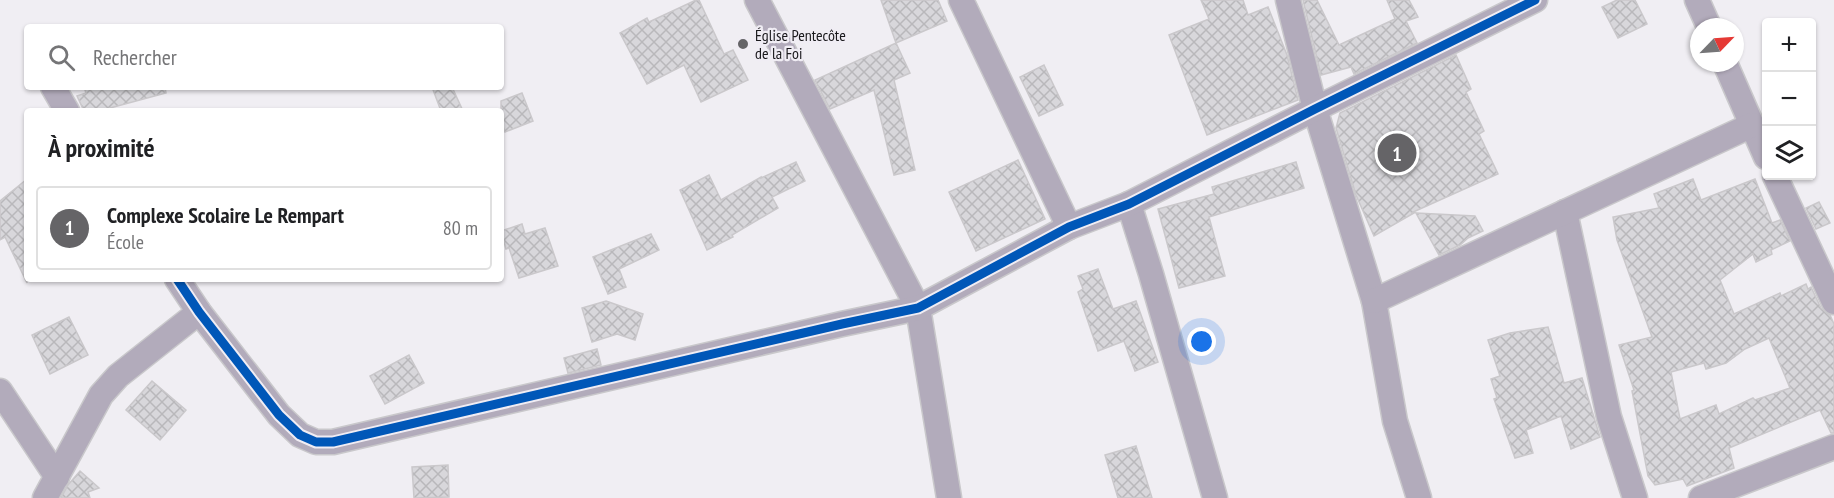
<!DOCTYPE html>
<html lang="fr">
<head>
<meta charset="utf-8">
<style>
  :root { --surface:#fff; --page:#f6f6f6; --text:#202124; --muted:#757577; --line:#e0e0e0; --accent:#656467 }
  body { margin:0; font-family:"PT Sans Narrow",sans-serif; background:var(--page); color:var(--text) }
  .controls { position:absolute; right:18px; top:18px; display:grid; overflow:hidden; border-radius:6px; box-shadow:0 2px 4px #0004 }
  .controls button { width:54px; height:54px; display:grid; place-items:center; padding:0; border:0; border-bottom:2px solid var(--line); background:var(--surface); color:var(--text); font:30px sans-serif }
  .compass { position:absolute; left:1690px; top:18px; width:54px; height:54px; border-radius:50%; background:var(--surface); box-shadow:0 2px 4px #0004; rotate:65deg }
  .you { position:absolute; left:1202px; top:342px; width:21px; height:21px; margin:-15px; border:4px solid #fff; border-radius:50%; background:#1a73e8; box-shadow:0 0 0 9px #1a73e833 }
  .badge { display:grid; place-items:center; width:39px; height:39px; border-radius:50%; background:var(--accent); color:#fff; font-size:20px; font-weight:700 }
  .pin { position:absolute; translate:-50% -50%; border:3px solid #fff; box-shadow:0 2px 6px #0006 }
  .list { margin:0; padding:0; list-style:none }
  h2 { display:flex; justify-content:space-between; align-items:center; height:78px; margin:0; padding:0 24px; font-size:26px }
  h2 small { font-size:20px; font-weight:400; color:var(--muted) }
  .list li { display:grid; grid-template-columns:39px 1fr auto; gap:18px; align-items:center; box-sizing:border-box; height:84px; margin:0 12px 12px; padding:0 12px; border:2px solid var(--line); border-radius:6px }
  .list b { display:block; font-size:22px; white-space:nowrap }
  .list p { margin:0; font-size:20px; white-space:nowrap; color:var(--muted) }
  .list em { font-size:20px; font-style:normal; color:var(--muted) }
  .icon { flex:none; width:33px; height:33px; fill:none; stroke:currentColor; stroke-width:2; stroke-linecap:round; stroke-linejoin:round }
  .map { position:relative; flex:none; width:1834px; height:498px; overflow:hidden }
  .search { position:absolute; background:var(--surface); box-shadow:0 2px 4px #0004; left:24px; top:24px; width:480px; height:66px; display:flex; align-items:center; gap:15px; box-sizing:border-box; padding:0 21px; border-radius:6px; color:var(--muted); font-size:22px }
  .panel { position:absolute; background:var(--surface); box-shadow:0 2px 4px #0004; left:24px; top:108px; width:480px; height:174px; border-radius:6px }
  .map>svg:first-child { display:block }
</style>
</head>
<body>
<div class="map">
<svg width="1834" height="498" viewBox="0 0 1834 498">
  <defs>
    <pattern id="building-cross-hatch" width="8" height="8" patternUnits="userSpaceOnUse" patternTransform="scale(1.5)"><rect width="8" height="8" fill="#d8d7db"/><path d="M0 0l8 8M0 8l8-8" fill="none" stroke="#b9b8bb"/></pattern>
  </defs>
  <rect width="100%" height="100%" fill="#f0eef3"/>
  <g fill="url(#building-cross-hatch)" stroke="#cac8cb" stroke-width="1.5" fill-rule="evenodd">
    <polygon points="696,0 699,0 724,54 733,50 748,80 701,102 684,65 647,84 620,33 647,18 649,22"/>
    <polygon points="881,0 938,0 947,21 896,43"/>
    <polygon points="1201,0 1243,0 1248,15 1268,7 1287,55 1298,100 1207,135 1169,35 1209,19"/>
    <polygon points="1303,0 1317,0 1339,45 1395,19 1387,0 1409,0 1418,17 1406,21 1417,43 1354,74 1351,67 1321,75"/>
    <polygon points="1617,0 1635,0 1647,24 1618,38 1602,7"/>
    <polygon points="896,43 910,73 894,80 915,170 894,175 874,90 830,109 815,80"/>
    <polygon points="1456,55 1471,89 1466,92 1484,131 1479,134 1498,174 1411,213 1414,213 1374,236 1356,195 1336,128 1340,113"/>
    <polygon points="1044,65 1063,105 1039,116 1020,77"/>
    <polygon points="84,87 165,87 166,93 99,111 84,111 77,96 86,93"/>
    <polygon points="432,87 452,87 463,111 441,111"/>
    <polygon points="522,93 533,121 505,132 501,121 501,101"/>
    <polygon points="1018,160 1045,219 976,251 949,192"/>
    <polygon points="796,162 805,181 772,197 778,208 732,235 733,237 707,250 680,190 709,175 721,200 761,177 761,178"/>
    <polygon points="1296,162 1304,188 1209,217 1225,276 1179,288 1158,209 1214,194 1212,187"/>
    <polygon points="27,179 27,283 5,237 0,240 0,201"/>
    <path d="M1693 179 1701 200 1755 179 1772 223 1780 220 1790 241 1771 250 1772 254 1756 262 1753 254 1720 280 1734 314 1780 293 1781 296 1806 284 1808 289 1811 287 1821 308 1830 315 1834 324V433H1831L1820 410 1729 448 1734 468 1687 486 1683 479 1655 485 1648 476 1632 391 1634 390 1619 345 1652 337 1617 240 1613 217 1659 208 1654 194ZM1769 338 1790 388 1755 400 1753 398 1719 414 1716 405 1680 419 1671 372 1704 363 1706 369 1726 363 1745 349Z"/>
    <polygon points="1819,202 1830,223 1816,229 1806,208"/>
    <polygon points="1416,213 1475,216 1483,231 1468,238 1460,245 1439,255"/>
    <polygon points="522,224 525,234 545,228 558,266 519,278 509,248 506,249 501,231"/>
    <polygon points="651,234 659,250 619,269 626,287 608,294 593,257"/>
    <polygon points="1098,269 1113,309 1136,301 1158,362 1135,371 1124,341 1098,351 1078,292 1083,289 1078,276"/>
    <polygon points="606,301 643,314 635,340 617,334 592,342 582,308"/>
    <polygon points="69,317 88,355 50,374 32,335"/>
    <polygon points="1548,327 1564,383 1582,378 1600,437 1571,449 1561,416 1526,430 1533,453 1515,458 1494,399 1497,398 1491,379 1500,376 1488,340 1510,333"/>
    <polygon points="597,349 601,365 568,373 564,358"/>
    <polygon points="409,355 424,383 385,404 370,376"/>
    <polygon points="152,381 186,410 160,440 126,410"/>
    <polygon points="1136,446 1152,498 1118,498 1105,455"/>
    <polygon points="448,465 449,497 414,498 412,467"/>
    <polygon points="80,471 99,488 88,492 90,498 61,498 68,485"/>
  </g>
  <g fill="none" stroke-linecap="round" stroke-linejoin="round">
    <defs>
      <g id="minor">
        <polyline points="757,0 918,308 949,498"/>
        <polyline points="961,0 1069,227"/>
        <polyline points="1288,0 1315,109 1374,301 1395,421 1419,498"/>
        <polyline points="1697,0 1709,27"/>
        <polyline points="1725,63 1766,157"/>
        <polyline points="53,87 67,111"/>
        <polyline points="1775,176 1834,302"/>
        <polyline points="1129,204 1151,274 1215,498"/>
        <polyline points="1565,212 1609,417 1635,498"/>
        <polyline points="177,279 199,312 279,415 300,435 316,442 333,442 842,324 918,308 1069,227 1129,204 1315,109 1535,0"/>
        <polyline points="1374,301 1752,125"/>
        <polyline points="0,391 57,477"/>
        <polyline points="45,498 101,395 118,376 199,312"/>
        <polyline points="1701,498 1834,447"/>
      </g>
    </defs>
    <use href="#minor" stroke="#c9c8cb" stroke-width="27"/>
    <use href="#minor" stroke="#b2abbb" stroke-width="24"/>
    <defs>
      <polyline id="cycleway" points="177,279 199,312 279,415 300,435 316,442 333,442 842,324 918,308 1069,227 1129,204 1315,109 1535,0"/>
    </defs>
    <use href="#cycleway" stroke="#f0edf4" stroke-width="13"/>
    <use href="#cycleway" stroke="#0057b8" stroke-width="9"/>
  </g>
  <circle fill="#656467" stroke="#f0edf4" stroke-width="2" cx="743" cy="44" r="6"/>
  <g text-anchor="middle" dominant-baseline="central" stroke-width="4.5" stroke-linejoin="round" paint-order="stroke">
    <g font-size="16" fill="#1a191c" stroke="#f0edf4" text-anchor="start">
      <text x="755" y="35">Église Pentecôte<tspan x="755" dy="18">de la Foi</tspan></text>
    </g>
  </g>
</svg>
<div class="controls">
<button>+</button>
<button>−</button>
<button><svg class="icon" aria-label="layers" viewBox="0 0 24 24"><path d="M12 4l9 5-9 5-9-5zM3 14l9 5 9-5"/></svg></button>
</div>
<svg class="compass" viewBox="-18 -18 36 36"><path d="M0-13l5 13h-10z" fill="#e53935"/><path d="M0 13l5-13h-10z" fill="#757577"/></svg>
<div class="you"></div>
<div class="pin badge" style="left:1397px;top:153px">1</div>
<div class="search"><svg class="icon" aria-label="search" viewBox="0 0 24 24"><circle cx="10" cy="10" r="6"/><path d="M15 15l6 6"/></svg>Rechercher</div>
<section class="panel">
<h2>À proximité<small></small></h2>
<ul class="list">
<li><span class="badge">1</span><div><b>Complexe Scolaire Le Rempart</b><p>École</p></div><em>80 m</em></li>
</ul>
</section>
</div>
</body>
</html>
